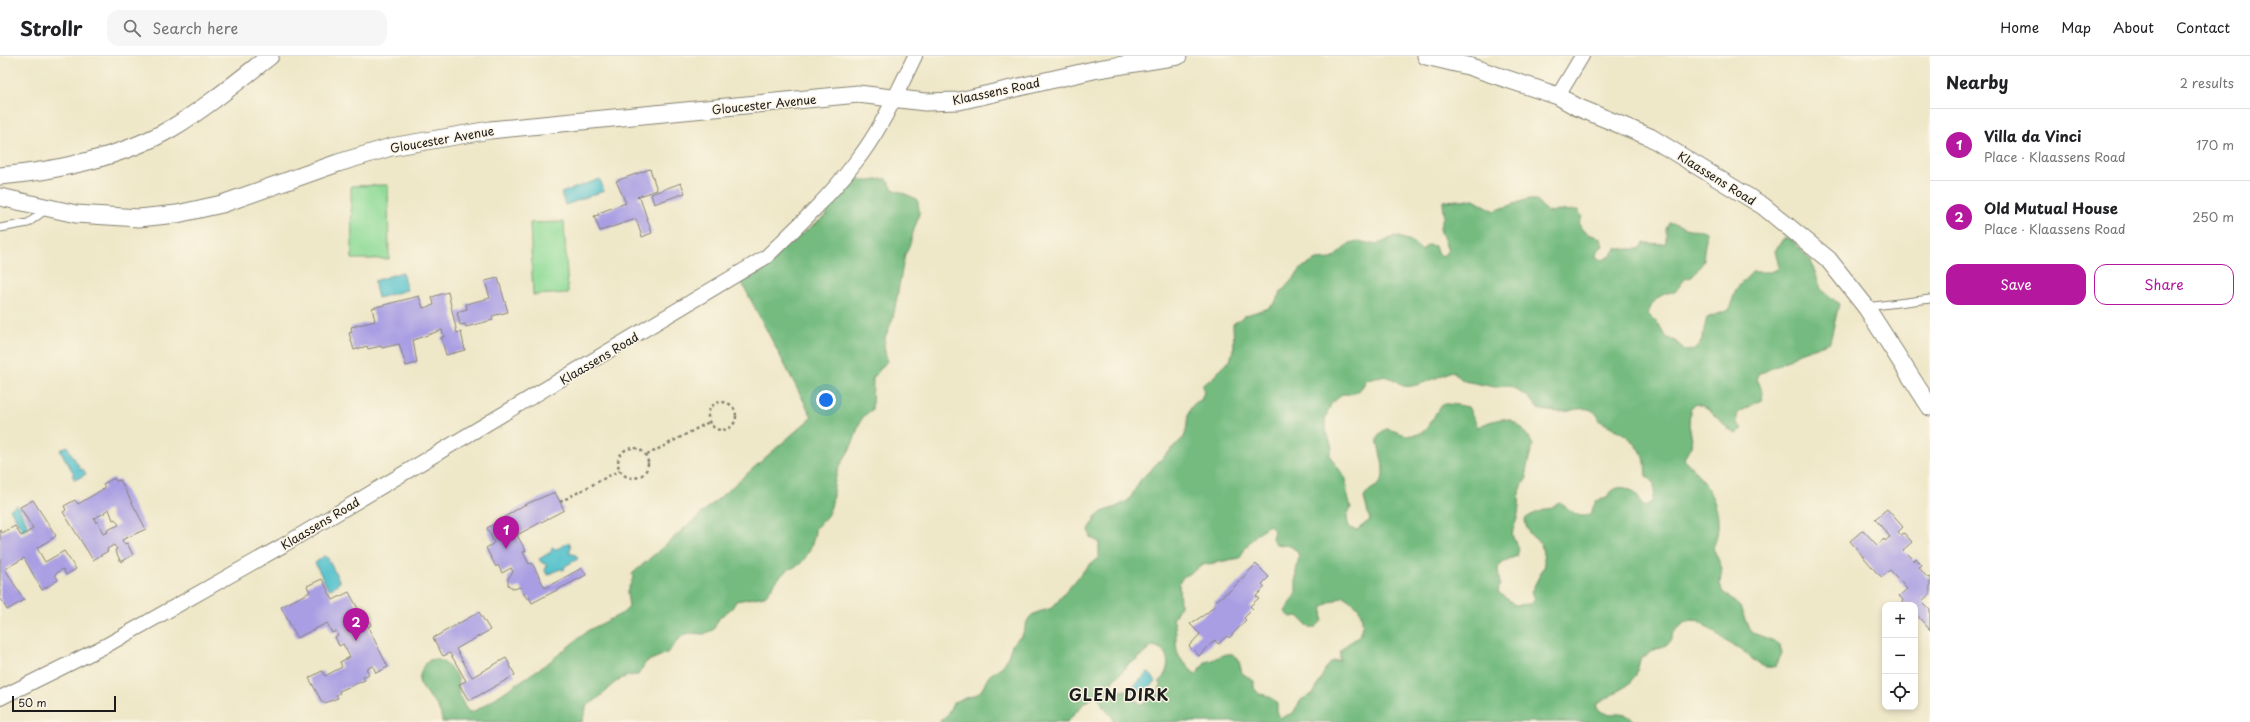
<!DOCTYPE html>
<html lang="en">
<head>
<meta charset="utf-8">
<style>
  :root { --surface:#fff; --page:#f6f6f6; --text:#202124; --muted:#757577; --line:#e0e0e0; --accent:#b5179e }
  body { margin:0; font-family:"Playpen Sans",sans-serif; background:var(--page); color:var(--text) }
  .controls { position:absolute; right:12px; bottom:12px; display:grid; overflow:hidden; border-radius:8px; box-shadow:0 2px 6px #0003 }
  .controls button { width:36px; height:36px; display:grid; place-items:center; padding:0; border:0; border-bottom:1px solid var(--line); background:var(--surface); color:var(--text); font:20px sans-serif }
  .scale { position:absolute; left:12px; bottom:10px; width:104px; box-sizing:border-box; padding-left:4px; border:2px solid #1c1c1c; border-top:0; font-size:11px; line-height:14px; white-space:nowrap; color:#1c1c1c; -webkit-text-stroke:3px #fcf5e5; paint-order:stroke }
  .you { position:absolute; left:826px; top:344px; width:14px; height:14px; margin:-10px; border:3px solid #fff; border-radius:50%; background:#1a73e8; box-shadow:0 0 0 6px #1a73e833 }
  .badge { display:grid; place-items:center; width:26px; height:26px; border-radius:50%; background:var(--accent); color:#fff; font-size:13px; font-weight:700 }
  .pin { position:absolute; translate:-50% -33px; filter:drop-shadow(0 1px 2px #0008) }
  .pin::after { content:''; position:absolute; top:21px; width:14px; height:12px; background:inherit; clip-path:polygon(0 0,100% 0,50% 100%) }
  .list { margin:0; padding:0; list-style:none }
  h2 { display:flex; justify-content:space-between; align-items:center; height:52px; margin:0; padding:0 16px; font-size:17px }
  h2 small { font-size:13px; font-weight:400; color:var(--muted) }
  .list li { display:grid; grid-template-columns:26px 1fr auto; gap:12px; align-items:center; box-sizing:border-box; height:72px; padding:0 16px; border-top:1px solid var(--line) }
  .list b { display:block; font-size:15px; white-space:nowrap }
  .list p { margin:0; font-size:13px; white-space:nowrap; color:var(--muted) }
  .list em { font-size:13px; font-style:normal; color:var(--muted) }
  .actions { display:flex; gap:8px; padding:12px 16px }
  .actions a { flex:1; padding:9px 0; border:1px solid var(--accent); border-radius:12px; text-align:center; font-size:14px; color:var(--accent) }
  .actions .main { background:var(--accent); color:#fff }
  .icon { flex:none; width:22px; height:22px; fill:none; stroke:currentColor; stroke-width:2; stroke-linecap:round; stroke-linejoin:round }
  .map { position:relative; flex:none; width:1930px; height:666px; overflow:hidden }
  header { display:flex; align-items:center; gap:24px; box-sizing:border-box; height:56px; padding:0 20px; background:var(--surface); border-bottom:1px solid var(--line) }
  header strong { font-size:19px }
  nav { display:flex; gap:22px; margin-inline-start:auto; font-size:14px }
  .search { width:280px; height:36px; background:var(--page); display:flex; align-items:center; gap:10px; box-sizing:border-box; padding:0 14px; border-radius:12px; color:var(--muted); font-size:15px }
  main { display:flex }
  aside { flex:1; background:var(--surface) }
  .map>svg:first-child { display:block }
</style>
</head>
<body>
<header>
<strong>Strollr</strong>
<div class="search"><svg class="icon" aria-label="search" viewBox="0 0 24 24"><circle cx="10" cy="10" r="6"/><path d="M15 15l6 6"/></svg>Search here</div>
<nav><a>Home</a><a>Map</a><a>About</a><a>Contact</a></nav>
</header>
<main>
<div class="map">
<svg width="1930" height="666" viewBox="0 0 1930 666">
  <rect width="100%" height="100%" fill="#fcf5e5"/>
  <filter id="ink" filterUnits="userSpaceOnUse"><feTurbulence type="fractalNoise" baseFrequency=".025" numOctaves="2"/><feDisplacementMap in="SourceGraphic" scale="8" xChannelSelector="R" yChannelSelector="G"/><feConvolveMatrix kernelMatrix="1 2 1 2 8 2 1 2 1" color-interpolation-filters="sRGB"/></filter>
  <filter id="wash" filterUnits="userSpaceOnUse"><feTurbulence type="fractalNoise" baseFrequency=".012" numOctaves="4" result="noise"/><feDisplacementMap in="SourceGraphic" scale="16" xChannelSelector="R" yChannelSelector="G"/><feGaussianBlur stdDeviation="0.9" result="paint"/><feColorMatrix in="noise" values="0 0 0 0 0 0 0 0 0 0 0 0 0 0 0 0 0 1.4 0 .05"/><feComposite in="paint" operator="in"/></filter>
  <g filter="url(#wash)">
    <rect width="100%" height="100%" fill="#eee7c8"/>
    <g fill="#90db98" stroke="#567c5a">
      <polygon points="388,129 389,203 352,203 351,130"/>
      <polygon points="564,166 568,237 533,239 530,167"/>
    </g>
    <g fill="#74bb80" stroke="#486c4e" fill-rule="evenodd">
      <path d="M858 122C866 129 877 122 887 123L893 133 917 143C922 161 917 162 913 177 910 185 911 190 905 198L893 262 885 282 884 290 887 305 873 322 872 354C858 362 859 371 854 384 850 396 841 405 837 417 829 441 839 453 815 472 816 482 806 506 797 510 791 513 787 513 783 518 775 525 772 533 765 540L736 545 732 552 720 561 713 574 704 578 689 577 682 580 667 597 646 606 638 619C611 619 607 641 587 649L582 666H442C440 644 426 643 419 625 424 592 444 601 458 622 456 632 462 649 469 656L477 654 548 607 589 574 623 557 629 551 627 536 633 522 632 518 812 361 742 227 748 218 826 160 836 136 850 123Z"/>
      <path d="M1474 143 1494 155 1528 143 1537 145 1547 156 1578 154 1582 161 1579 168C1583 178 1591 179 1601 182L1603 190 1597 195 1596 202 1603 204 1611 200 1616 193H1639L1644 187 1666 188V173L1669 167C1678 167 1682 171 1689 173 1696 174 1699 172 1706 176 1707 187 1702 195 1704 205L1692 221 1685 223 1675 236C1661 236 1652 245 1648 258L1659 269 1667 282 1674 284 1686 295C1705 294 1702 277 1707 262L1729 254 1736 233 1752 216H1774L1779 211 1775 195 1783 183 1790 182 1811 205 1821 233 1839 248 1830 286 1799 297 1779 309 1759 318 1757 323 1763 336 1762 344 1742 354 1737 359V367L1742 372 1737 378C1721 372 1714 352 1696 348L1690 354 1689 369 1692 383 1691 390 1684 403C1708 428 1728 456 1713 492L1722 512 1720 527 1722 535 1740 551 1748 571 1753 577 1774 585 1780 590 1782 597 1776 610C1757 617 1750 594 1734 591L1699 565 1691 564 1684 567 1673 577 1671 584 1666 589 1652 595 1640 604 1636 619 1626 630 1596 649C1603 666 1624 650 1635 666H1114C1113 659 1109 658 1105 653 1101 649 1102 644 1097 639L1085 646 1067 666H939L947 659 954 646C963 642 977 641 982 633 985 629 986 623 990 619 996 614 1002 612 1006 605 1012 594 1009 586 1022 580 1030 556 1029 559 1052 552L1087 511 1099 501V486L1091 482 1089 474 1096 461 1102 456 1116 451 1129 444 1141 423 1184 381C1190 367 1183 351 1201 344L1204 336 1202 329C1218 321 1219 311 1230 305L1234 290 1233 268 1246 259 1269 252 1275 247 1278 240 1303 211 1317 204 1332 203 1350 187 1357 185 1373 188 1381 187 1395 180 1411 185 1422 195 1427 189 1435 190 1437 197 1443 200 1448 194 1440 173 1441 166 1444 160 1443 145ZM1452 315 1464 325 1495 331 1510 330 1528 341 1538 353C1546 355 1560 357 1569 355 1583 352 1594 349 1600 365 1619 375 1632 380 1643 399 1646 405 1645 414 1646 420 1658 427 1654 434 1652 446L1645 450C1640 447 1640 443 1636 438 1626 428 1612 430 1607 442L1596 445 1590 458C1577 465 1571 452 1559 447 1548 455 1535 455 1525 463 1526 475 1531 481 1541 487L1545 509 1531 536 1535 542 1530 548 1515 549 1498 536 1500 529 1498 512 1502 506 1517 500 1519 493 1512 479C1513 471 1517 465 1518 458 1521 443 1516 437 1527 422L1526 414 1533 389C1516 360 1507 357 1478 371L1468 351C1462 350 1453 348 1446 348 1433 350 1434 376 1414 379 1404 381 1396 374 1386 373L1380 377 1377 384C1379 394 1388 419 1380 427 1373 434 1370 431 1364 442L1370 464 1357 474 1350 472C1346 464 1346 459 1351 452L1347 438 1346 423 1329 399 1332 392 1325 371V363L1331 348 1342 338C1354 339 1361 336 1366 324 1377 320 1386 318 1396 325 1398 326 1401 330 1404 330 1413 333 1443 319 1452 315ZM1270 469 1274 475 1272 482 1276 488 1290 490 1297 495 1299 501 1296 516V537L1285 556 1291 561 1298 560 1309 571H1316L1322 565 1323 550 1344 540C1348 544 1353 546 1357 550 1361 554 1361 559 1362 564 1366 590 1337 582 1340 604L1333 605 1327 610 1314 637 1301 644 1293 657 1280 662 1277 655V648C1272 641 1268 639 1259 638L1254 632V625L1242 617 1238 602 1232 598C1221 597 1216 604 1205 606L1197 618 1192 616C1189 609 1181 606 1178 598 1174 585 1178 573 1173 563L1180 550 1179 527 1183 521 1203 509 1240 502C1245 490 1258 474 1270 469ZM1153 590C1171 593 1171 614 1160 625V633L1157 640 1155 639 1143 649 1131 641 1127 634 1113 636 1110 629C1115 620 1124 616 1129 607L1136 604Z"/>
    </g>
    <g fill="#53c1cc" stroke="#386e74">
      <polygon points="600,123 604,135 565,149 561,137"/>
      <polygon points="402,216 407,234 378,242 374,225"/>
      <polygon points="67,390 81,414 83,413 86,418 75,424 72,419 74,418 60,394"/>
      <polygon points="17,449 29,471 23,475 10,453"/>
      <polygon points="569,486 571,491 569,497 576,499 578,503 565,510 564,514 560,513 548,519 545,515 547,509 541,506 539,503 551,496 552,492 557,493"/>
      <polygon points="324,500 327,501 340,526 331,533 328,532 315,507"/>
      <polygon points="1148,616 1156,625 1138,642 1130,634"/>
    </g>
    <g id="blocks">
      <g fill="#a99ee3" fill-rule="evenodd">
        <polygon points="650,113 657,134 637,141 640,142 652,177 642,181 636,163 600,175 594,160 599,159 598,157 626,147 616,125"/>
        <polygon points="681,127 685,137 654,148 651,138"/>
        <polygon points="498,222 508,256 492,260 493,264 466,271 465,268 460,269 457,256 467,253 466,248 490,242 485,225"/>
        <polygon points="448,236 457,277 461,276 465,294 446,299 441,281 444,281 442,274 413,284 417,307 406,310 399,288 382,292 381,290 368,293 367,290 354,294 349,277 352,276 351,271 375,265 372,252 419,240 423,252 434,249 432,241"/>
        <path d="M114 422 116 425 120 424 146 473 122 484 124 488 127 487 133 499 121 506 115 494 117 493 114 489 107 493 108 495 93 504 63 456 66 454 64 450 75 444 78 448 105 432 103 428ZM109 453 113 464 115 463 119 469 107 474 108 476 103 478 98 465 96 467 94 462 105 457 104 456Z"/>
        <polygon points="555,436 564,454 517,479 526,495 523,496 529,508 532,507 545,532 582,512 586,519 532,547 529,541 527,543 520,531 514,533 508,529 508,522 513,516 511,512 502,517 498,509 496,511 486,492 494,487 487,472 524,449"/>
        <polygon points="33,444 56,480 37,492 45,506 64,495 76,513 66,519 63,513 55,518 58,524 42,534 24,502 5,513 24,544 7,554 0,541 0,474 2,477 15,470 21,480 33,473 20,451"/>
        <polygon points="1887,453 1903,471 1898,476 1901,479 1904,477 1912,486 1903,494 1914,505 1916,502 1921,509 1919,511 1925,519 1928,522 1930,521 1930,538 1922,545 1930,553 1930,574 1915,557 1915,549 1905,549 1902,546 1903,544 1899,540 1907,533 1890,514 1882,521 1877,517 1850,485 1863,474 1877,489 1884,483 1885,485 1890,481 1875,463"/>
        <polygon points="1256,508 1269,521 1262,528 1265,531 1256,540 1259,542 1250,550 1253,553 1244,562 1246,564 1229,582 1227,580 1218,588 1215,584 1199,600 1189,590 1200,578 1190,568 1207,557 1216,548 1214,546 1232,533"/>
        <polygon points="322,523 333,544 349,536 362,560 366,558 371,569 368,571 388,611 376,617 373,610 366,613 369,618 363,621 365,624 339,635 340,637 336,639 338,642 325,647 322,646 309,622 322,615 325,620 342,611 340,606 350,601 343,588 339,590 335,581 338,579 336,575 332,577 327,567 297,582 281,551 310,536 307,530"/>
        <polygon points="479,556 490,574 456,593 472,621 506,602 515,619 469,645 459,628 466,625 450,597 443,600 433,582"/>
      </g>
    </g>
  </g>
  <g filter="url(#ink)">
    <use href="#blocks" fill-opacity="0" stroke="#858272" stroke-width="1"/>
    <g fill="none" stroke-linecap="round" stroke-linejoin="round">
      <defs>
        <g id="service">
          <polyline points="0,172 28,167 47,153"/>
          <polyline points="1866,251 1930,243"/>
        </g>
        <g id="minor">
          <polyline points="1558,40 1582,0"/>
          <path d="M0 642 107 589 282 490 766 201C797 171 828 142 854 108 880 76 897 37 915 0"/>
        </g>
        <g id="tertiary">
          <polyline points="1426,0 1468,10 1558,40 1577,51 1650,81 1763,150 1828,203 1866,251 1930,351"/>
          <path d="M0 120C56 115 123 101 172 72 207 51 238 25 270 0"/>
          <polyline points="0,141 76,158 139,162 177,158 222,148 338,107 391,91 490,74 858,38 925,46 959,45 1098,13 1178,0"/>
        </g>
      </defs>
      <use href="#service" stroke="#858272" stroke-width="9"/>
      <use href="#minor" stroke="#858272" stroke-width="16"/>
      <use href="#tertiary" stroke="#858272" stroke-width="19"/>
      <g stroke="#858272" stroke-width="2.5" stroke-dasharray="3 3" stroke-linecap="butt">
        <circle cx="722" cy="360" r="14"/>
        <circle cx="633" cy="407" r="15"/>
        <polyline points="647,399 709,366"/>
        <polyline points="560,446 620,414"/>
      </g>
      <use href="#service" stroke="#fff" stroke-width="7"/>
      <use href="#minor" stroke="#fff" stroke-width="14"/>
      <use href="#tertiary" stroke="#fff" stroke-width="17"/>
    </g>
  </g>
  <g text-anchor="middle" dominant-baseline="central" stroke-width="3" stroke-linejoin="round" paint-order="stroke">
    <g font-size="12" fill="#1c1c1c" stroke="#fcf5e5">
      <text transform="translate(996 35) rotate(-12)">Klaassens Road</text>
      <text transform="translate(764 48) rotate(-6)">Gloucester Avenue</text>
      <text transform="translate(442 83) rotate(-10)">Gloucester Avenue</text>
      <text transform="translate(1717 122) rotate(32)">Klaassens Road</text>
      <text transform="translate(599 302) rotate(-31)">Klaassens Road</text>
      <text transform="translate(320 467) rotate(-31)">Klaassens Road</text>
    </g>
    <g font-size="16" font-weight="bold" letter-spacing="1" fill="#1c1c1c" stroke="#fcf5e5">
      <text x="1119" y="638">GLEN DIRK</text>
    </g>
  </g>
</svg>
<div class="controls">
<button>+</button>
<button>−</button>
<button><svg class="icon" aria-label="locate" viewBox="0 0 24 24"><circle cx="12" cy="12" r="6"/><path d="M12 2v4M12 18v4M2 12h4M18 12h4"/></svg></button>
</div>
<div class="scale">50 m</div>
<div class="you"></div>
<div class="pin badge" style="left:506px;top:493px">1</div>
<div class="pin badge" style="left:356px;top:585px">2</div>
</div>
<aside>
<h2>Nearby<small>2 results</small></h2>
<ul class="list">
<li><span class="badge">1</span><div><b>Villa da Vinci</b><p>Place · Klaassens Road</p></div><em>170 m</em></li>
<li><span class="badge">2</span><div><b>Old Mutual House</b><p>Place · Klaassens Road</p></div><em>250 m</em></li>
</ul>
<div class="actions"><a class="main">Save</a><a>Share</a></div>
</aside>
</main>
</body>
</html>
